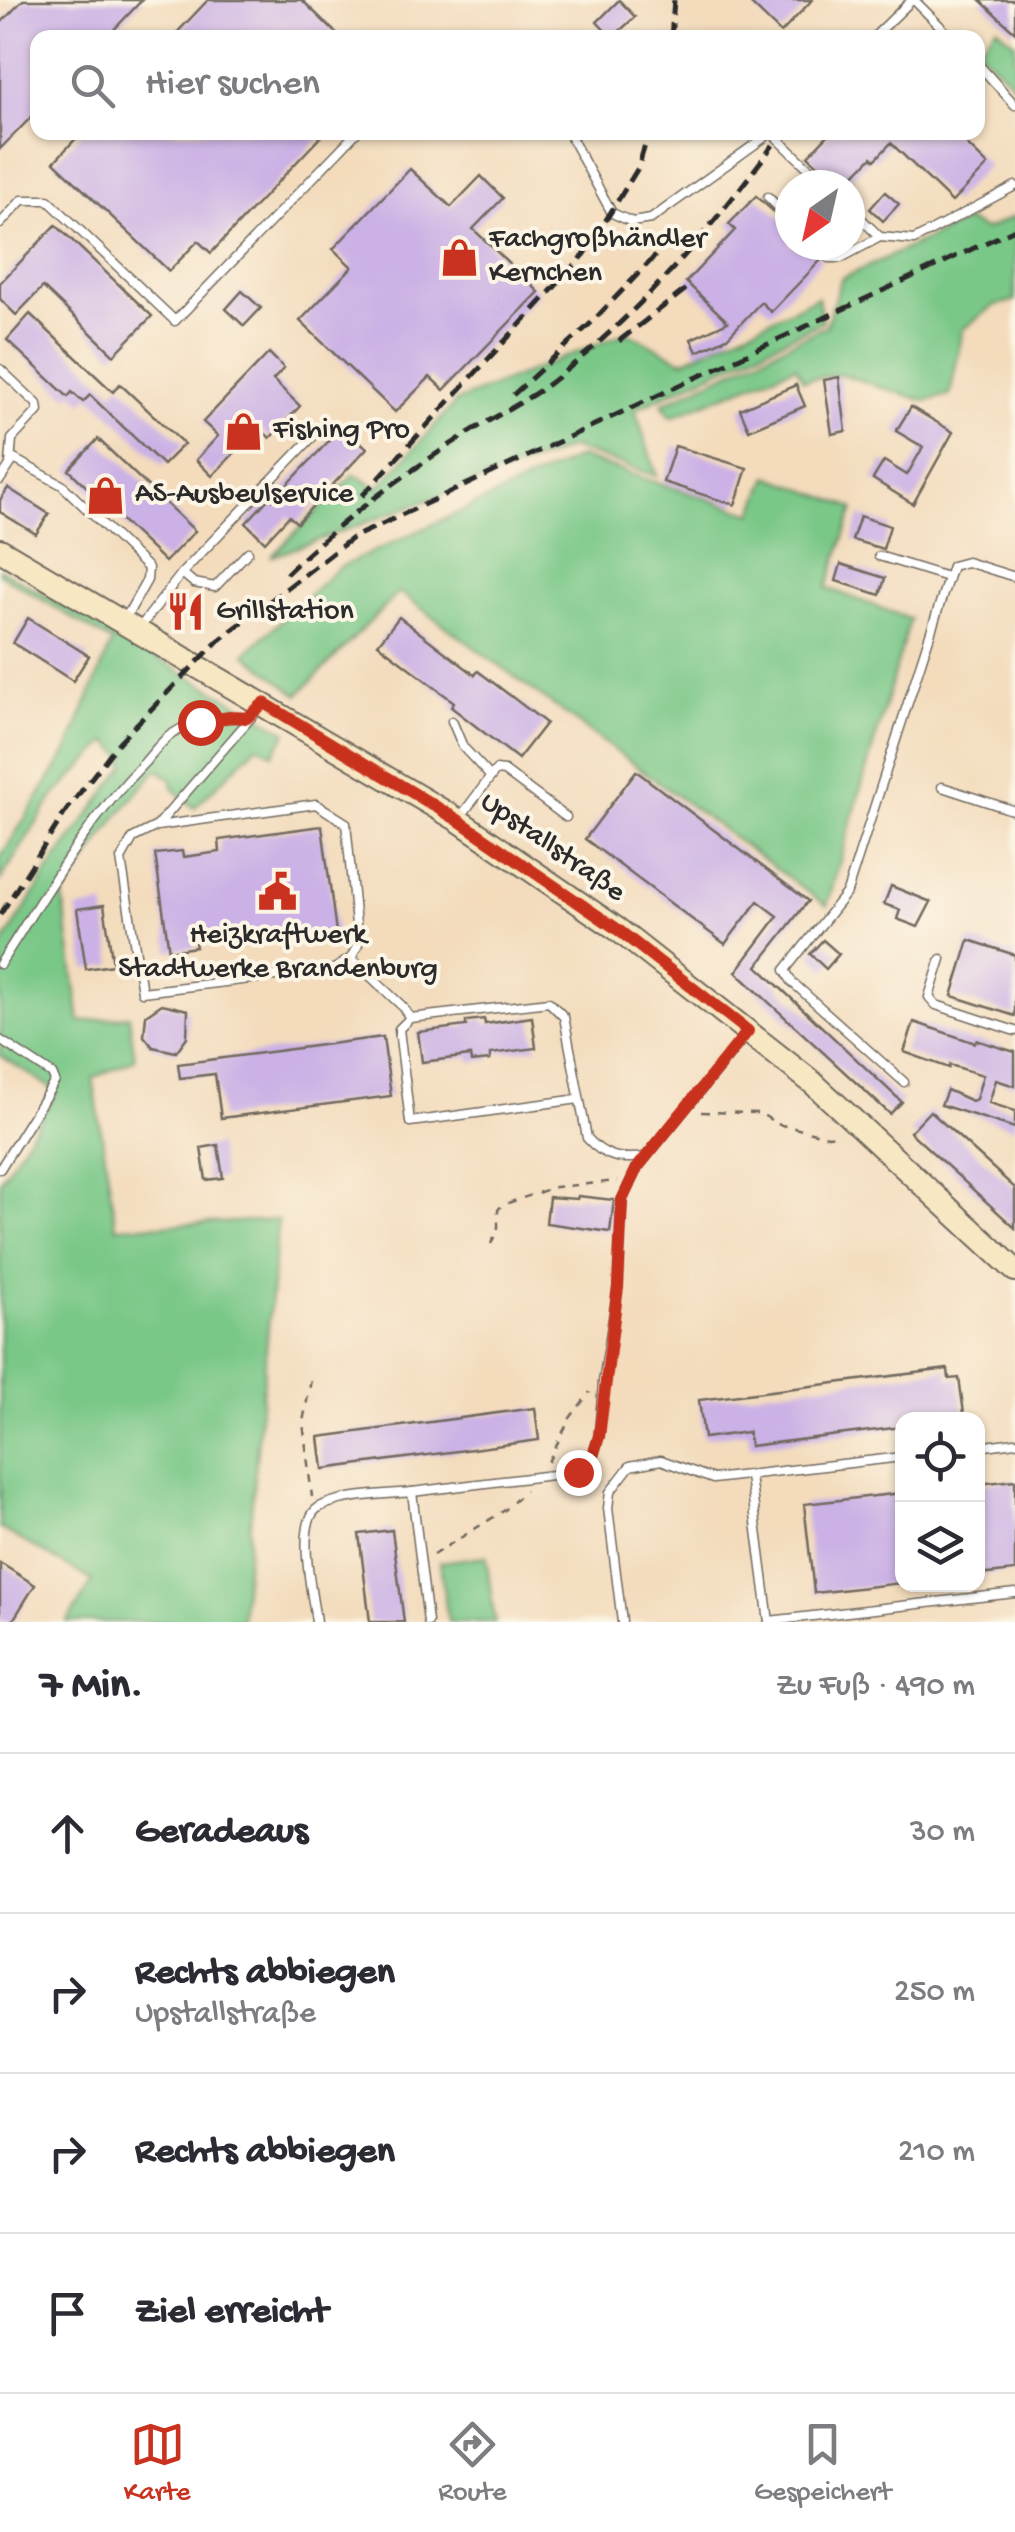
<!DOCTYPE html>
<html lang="de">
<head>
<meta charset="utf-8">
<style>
  :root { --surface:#fff; --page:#f7f7f7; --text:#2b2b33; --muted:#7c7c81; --line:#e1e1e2; --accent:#c8321e }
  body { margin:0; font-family:"Gochi Hand",sans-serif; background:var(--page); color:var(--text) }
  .controls { position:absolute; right:30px; bottom:30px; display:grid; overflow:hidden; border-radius:20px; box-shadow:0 2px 8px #0004 }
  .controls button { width:90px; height:90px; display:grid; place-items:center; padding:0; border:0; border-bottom:2px solid var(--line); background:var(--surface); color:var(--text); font:50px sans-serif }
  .compass { position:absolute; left:775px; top:170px; width:90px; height:90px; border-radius:50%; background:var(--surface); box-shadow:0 2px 8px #0004; rotate:214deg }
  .stop { position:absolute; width:30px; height:30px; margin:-22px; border:8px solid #c8321e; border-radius:50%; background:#fff }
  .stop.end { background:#c8321e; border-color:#fff; box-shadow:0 2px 10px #0008 }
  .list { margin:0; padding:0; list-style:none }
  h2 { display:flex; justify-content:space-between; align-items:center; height:130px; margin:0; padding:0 40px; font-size:42px }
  h2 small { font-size:32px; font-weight:400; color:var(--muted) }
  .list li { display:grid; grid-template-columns:65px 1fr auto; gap:30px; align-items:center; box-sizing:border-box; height:160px; padding:0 40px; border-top:2px solid var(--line) }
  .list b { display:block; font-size:38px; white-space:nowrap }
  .list p { margin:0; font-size:32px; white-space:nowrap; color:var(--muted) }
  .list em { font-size:32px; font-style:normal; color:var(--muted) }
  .icon { flex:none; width:55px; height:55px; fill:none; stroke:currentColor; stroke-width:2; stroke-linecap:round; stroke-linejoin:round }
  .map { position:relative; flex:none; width:1015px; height:1622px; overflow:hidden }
  .search { position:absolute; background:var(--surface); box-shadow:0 2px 8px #0004; left:30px; right:30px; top:30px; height:110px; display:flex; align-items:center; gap:25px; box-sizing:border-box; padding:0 35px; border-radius:20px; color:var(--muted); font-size:38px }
  .sheet { height:770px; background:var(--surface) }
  nav { display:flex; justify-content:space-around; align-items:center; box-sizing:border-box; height:140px; border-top:2px solid var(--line); background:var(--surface); font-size:28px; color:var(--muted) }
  nav a { display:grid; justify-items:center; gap:5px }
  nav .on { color:var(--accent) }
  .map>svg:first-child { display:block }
</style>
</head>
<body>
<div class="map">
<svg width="1015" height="1622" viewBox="0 0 1015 1622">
  <rect width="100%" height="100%" fill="#fcf5e5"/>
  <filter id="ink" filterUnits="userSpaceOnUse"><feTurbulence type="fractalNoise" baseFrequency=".01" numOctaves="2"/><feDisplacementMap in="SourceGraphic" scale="20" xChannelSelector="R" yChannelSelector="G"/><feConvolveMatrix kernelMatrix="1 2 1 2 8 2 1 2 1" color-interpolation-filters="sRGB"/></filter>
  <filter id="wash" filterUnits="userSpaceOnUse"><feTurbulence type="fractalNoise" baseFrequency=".0048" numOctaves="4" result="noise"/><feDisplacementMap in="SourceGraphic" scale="40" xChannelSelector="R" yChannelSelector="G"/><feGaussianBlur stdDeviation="2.25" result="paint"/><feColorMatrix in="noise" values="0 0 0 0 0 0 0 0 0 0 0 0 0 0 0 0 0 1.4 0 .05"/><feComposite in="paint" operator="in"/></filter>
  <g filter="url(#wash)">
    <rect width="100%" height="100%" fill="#f3dbbc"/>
    <g fill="#7ac888" stroke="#527a5a" stroke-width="2.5">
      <polygon points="997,27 1015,43 1015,86 978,49"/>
      <polygon points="1015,216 1015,301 995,305 963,329 950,395 925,401 840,374 803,380 796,366 671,417 662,404 826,326 841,279 966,221 985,230"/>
      <polygon points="818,297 822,322 635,409 657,476 571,448 271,557 354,474 378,488 457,401 627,332 683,361"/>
      <polygon points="579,457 753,514 768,476 854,508 827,588 910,619 827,906 399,592 298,695 245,654 338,568"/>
      <polygon points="0,569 287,732 273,754 258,745 194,808 173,788 172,780 157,769 116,818 63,896 80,1022 129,1016 135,1059 93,1078 116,1227 278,1220 241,1622 67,1622 93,1581 0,1528 0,1181 57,1092 0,1055 0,949 53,864 125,766 122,755 108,741 53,797 0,881 0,858 66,754 112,642 0,574"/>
      <polygon points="486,1556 495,1622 448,1622 440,1562"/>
    </g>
    <g id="blocks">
      <g fill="#cbb1e5">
        <polygon points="23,0 142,0 106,38 38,38 38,110 0,149 0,24"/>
        <polygon points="208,0 302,0 341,38 172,38"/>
        <polygon points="619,0 635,17 612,38 597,22"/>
        <polygon points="747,0 812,0 781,33"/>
        <polygon points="980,0 1015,0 1015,32 996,15"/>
        <polygon points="82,132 325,132 211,253 198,241 169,271 54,162"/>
        <polygon points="831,132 954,132 988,165 952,202 891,143 875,160 872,157 845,185 839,185 808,156"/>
        <polygon points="410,169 451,207 481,176 503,198 473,229 539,292 444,390 430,377 395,412 300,321 352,267 333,249"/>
        <polygon points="885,192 899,204 883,221 870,209"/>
        <polygon points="756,196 790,226 790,245 809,245 821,260 771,312 761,302 727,338 697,352 691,339 728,322 686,282 735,230 729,224"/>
        <polygon points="56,225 152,316 114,355 43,287 16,315 0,299 0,283"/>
        <polygon points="242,291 261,308 244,326 226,309"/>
        <polygon points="30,314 113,392 120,384 184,444 163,465 90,395 83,402 72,392 68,397 7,340"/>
        <polygon points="269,353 284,368 273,380 300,406 270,438 259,428 212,476 196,460 218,436 203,422"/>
        <polygon points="839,377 846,431 832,434 824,380"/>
        <polygon points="796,385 805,406 749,430 740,409"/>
        <polygon points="911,407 953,432 913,504 873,479 884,461 907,475 923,447 896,431"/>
        <polygon points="343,426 367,448 297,523 289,516 265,542 246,523 270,497 273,500"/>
        <polygon points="98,439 195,531 165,562 69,470"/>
        <polygon points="675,446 747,468 735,505 663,482"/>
        <polygon points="8,488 49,514 36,534 0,512 0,500"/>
        <polygon points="860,516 890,526 883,549 852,540"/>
        <polygon points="841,564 885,578 880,595 836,581"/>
        <polygon points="399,617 475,675 478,671 546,723 518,759 451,707 454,702 378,644"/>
        <polygon points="28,618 89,656 73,681 13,643"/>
        <polygon points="636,771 808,901 757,966 902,1102 890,1114 736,972 778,916 758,901 725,944 585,839"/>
        <polygon points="322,826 336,932 233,946 232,937 195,942 196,947 169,951 155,854 182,851 183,857 220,852 219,840"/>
        <polygon points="891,886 931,902 918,927 897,919 900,910 884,904"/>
        <polygon points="104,905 113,965 86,969 77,909"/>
        <polygon points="823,940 839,954 826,969 810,954"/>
        <polygon points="969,940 1015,955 1015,1016 952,996"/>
        <polygon points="162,1004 188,1010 187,1037 176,1052 153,1047 144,1036 146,1015"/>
        <polygon points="532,1017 536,1048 490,1054 490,1060 471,1062 470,1056 422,1062 418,1032 466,1026 466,1021 484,1019 485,1024"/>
        <polygon points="914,1022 975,1043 976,1040 1015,1052 1015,1086 996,1080 989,1103 1015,1111 1015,1128 941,1105 947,1090 972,1101 976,1099 983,1075 950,1065 949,1068 904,1052"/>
        <polygon points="383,1037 391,1096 221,1118 215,1074 180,1078 178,1064"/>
        <polygon points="930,1111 1015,1188 1015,1228 910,1132"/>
        <polygon points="218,1145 223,1178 206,1180 201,1148"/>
        <polygon points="578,1196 614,1200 610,1232 546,1223 549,1197 577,1199"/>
        <polygon points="948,1369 949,1379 959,1378 965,1420 902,1420 902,1427 750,1446 748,1432 704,1438 699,1400"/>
        <polygon points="535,1408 539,1440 323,1469 319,1437"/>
        <polygon points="1015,1480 1015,1571 978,1575 978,1484"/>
        <polygon points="902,1493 902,1583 814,1593 804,1504"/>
        <polygon points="392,1530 404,1622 370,1622 359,1534"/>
        <polygon points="0,1563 35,1585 12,1622 0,1622"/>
      </g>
    </g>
  </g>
  <g filter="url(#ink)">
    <use href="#blocks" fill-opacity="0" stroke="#71695e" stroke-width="2.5"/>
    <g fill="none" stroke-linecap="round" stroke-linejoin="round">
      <defs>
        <g id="lane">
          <polyline points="914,0 952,38"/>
          <polyline points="873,38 912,0"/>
          <polyline points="978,64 1015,105"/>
          <polyline points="568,132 612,213 632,222 651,219 772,132"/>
          <polyline points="772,133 826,185"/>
          <polyline points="768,197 790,219"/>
          <polyline points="850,208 880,237 914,240 1015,186"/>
          <polyline points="0,224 22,200 48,200 175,321 357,132"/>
          <polyline points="816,245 829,258 841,258 880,237"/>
          <polyline points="0,369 37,404 38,411 12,439 10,464"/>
          <polyline points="0,480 14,459 62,485 148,568 147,580 125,619"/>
          <polyline points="879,556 947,577"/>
          <polyline points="182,573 194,583 215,587 248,552"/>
          <polyline points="141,626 182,573 324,425"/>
          <polyline points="452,721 463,747 490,776"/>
          <polyline points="942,787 1015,811"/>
          <polyline points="461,816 496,770 504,771 566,817"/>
          <polyline points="157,826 316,804 346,823 358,945 351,958 334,969 142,992 121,859 133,838 157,826 261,706"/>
          <polyline points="351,958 402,1006 410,1018"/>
          <polyline points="941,959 929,997 936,1005 1015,1031"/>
          <path d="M0 964C45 894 87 821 145 762 153 753 162 740 172 734 193 720 223 716 247 718"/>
          <polyline points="0,1040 52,1074 55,1081 0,1169"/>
          <polyline points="904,1082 792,982 785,970 847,892 952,566 967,562 1015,577"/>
          <path d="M579 1099 410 1122 399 1029 410 1018 549 1002 564 1017 587 1138C605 1158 620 1160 646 1157"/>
          <polyline points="978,1447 1015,1442"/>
          <polyline points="750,1476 769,1622"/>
          <polyline points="412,1492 577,1472 590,1465 599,1436 603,1382 618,1287 622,1200 637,1168 745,1036"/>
          <polyline points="769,1621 1015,1593"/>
          <path d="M316 1622C313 1596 295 1523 318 1508 339 1495 387 1494 412 1492L428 1622"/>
          <polyline points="622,1622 608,1508 610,1492 630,1466 661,1460 713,1479 902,1457"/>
        </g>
        <polyline id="secondary" points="0,550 458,820 617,929 813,1083 1015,1270"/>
      </defs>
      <use href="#lane" stroke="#71695e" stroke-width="11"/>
      <use href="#secondary" stroke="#71695e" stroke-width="26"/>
      <g stroke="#71695e" stroke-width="2.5" stroke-dasharray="8 8" stroke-linecap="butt">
        <polyline points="701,1112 760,1113 777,1124 828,1136 838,1135"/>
        <polyline points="491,1244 498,1228 498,1210 502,1205 555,1187 618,1181"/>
        <polyline points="311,1380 303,1422 312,1497"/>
        <polyline points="548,1462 570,1418 590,1392"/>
        <polyline points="433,1555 505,1510 525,1491"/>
      </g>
      <use href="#lane" stroke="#fff" stroke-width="8"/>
      <use href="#secondary" stroke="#f7e8c3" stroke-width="22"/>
      <g stroke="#2b2b2b" stroke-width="5" stroke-dasharray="15 8" stroke-linecap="butt">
        <polyline points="671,38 674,0"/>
        <polyline points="619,341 690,286"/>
        <polyline points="513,395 591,323 662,249"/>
        <polyline points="362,496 585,254 638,168 649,132"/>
        <path d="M286 574C338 523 397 479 459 439 489 419 522 404 550 383 638 315 707 234 773 145"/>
        <polyline points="0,915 66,811 119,742 218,641 352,538 1015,229"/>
      </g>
    </g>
  </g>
  <g fill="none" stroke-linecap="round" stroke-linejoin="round" filter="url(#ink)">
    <polyline stroke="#c8321e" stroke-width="12" points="200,722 230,717 247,718 264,703 458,820 617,929 748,1031 637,1168 622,1200 618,1287 599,1436 590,1466 578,1472"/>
  </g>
  <defs>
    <symbol id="shop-bare" viewBox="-9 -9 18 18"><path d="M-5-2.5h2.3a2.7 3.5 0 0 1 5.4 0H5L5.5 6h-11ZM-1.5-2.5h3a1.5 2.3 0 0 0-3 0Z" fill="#c8321e" stroke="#fcf5e5" stroke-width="2.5" paint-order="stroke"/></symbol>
    <symbol id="restaurant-bare" viewBox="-9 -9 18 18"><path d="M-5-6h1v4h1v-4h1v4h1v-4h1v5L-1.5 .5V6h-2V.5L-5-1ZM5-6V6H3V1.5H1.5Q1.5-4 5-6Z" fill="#c8321e" stroke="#fcf5e5" stroke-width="2.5" paint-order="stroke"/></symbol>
    <symbol id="civic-bare" viewBox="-9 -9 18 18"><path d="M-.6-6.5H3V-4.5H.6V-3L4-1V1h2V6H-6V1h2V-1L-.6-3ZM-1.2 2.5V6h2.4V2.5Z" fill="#c8321e" stroke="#fcf5e5" stroke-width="2.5" paint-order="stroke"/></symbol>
  </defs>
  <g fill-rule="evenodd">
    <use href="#shop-bare" x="432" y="230" width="55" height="55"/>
    <use href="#shop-bare" x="216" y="404" width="55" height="55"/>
    <use href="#shop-bare" x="78" y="468" width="55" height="55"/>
    <use href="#restaurant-bare" x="158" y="584" width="55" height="55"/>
    <use href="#civic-bare" x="250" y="864" width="55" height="55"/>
  </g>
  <g text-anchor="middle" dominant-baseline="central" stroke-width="8" stroke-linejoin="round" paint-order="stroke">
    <g font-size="30" fill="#2b2b2b" stroke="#fcf5e5" text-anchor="start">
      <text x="489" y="240">Fachgroßhändler<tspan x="489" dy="34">Kernchen</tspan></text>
      <text x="273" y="431">Fishing Pro</text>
      <text x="135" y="495">AS-Ausbeulservice</text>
      <text x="216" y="612">Grillstation</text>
      <text x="278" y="936" text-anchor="middle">Heizkraftwerk<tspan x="278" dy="34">Stadtwerke Brandenburg</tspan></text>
    </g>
    <g font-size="30" fill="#2b2b2b" stroke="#fcf5e5">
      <text transform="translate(552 848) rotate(35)">Upstallstraße</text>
    </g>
  </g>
</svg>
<div class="controls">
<button><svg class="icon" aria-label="locate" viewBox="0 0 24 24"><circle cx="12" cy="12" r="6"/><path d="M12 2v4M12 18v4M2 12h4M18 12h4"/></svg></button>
<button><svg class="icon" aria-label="layers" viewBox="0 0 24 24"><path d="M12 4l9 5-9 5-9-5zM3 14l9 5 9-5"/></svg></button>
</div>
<svg class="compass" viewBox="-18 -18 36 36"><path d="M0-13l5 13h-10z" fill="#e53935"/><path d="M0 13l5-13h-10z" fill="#7c7c81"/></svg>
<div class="stop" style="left:200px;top:722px"></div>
<div class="stop end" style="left:578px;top:1472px"></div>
<div class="search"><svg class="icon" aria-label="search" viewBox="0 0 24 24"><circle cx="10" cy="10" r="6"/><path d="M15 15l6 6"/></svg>Hier suchen</div>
</div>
<section class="sheet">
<h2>7 Min.<small>Zu Fuß · 490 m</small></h2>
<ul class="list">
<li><svg class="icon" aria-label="ahead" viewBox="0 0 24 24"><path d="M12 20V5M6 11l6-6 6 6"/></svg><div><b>Geradeaus</b></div><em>30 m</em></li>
<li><svg class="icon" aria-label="right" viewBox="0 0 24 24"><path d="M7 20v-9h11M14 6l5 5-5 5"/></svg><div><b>Rechts abbiegen</b><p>Upstallstraße</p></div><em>250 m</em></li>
<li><svg class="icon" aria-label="right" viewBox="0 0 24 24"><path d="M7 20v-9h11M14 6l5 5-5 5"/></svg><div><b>Rechts abbiegen</b></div><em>210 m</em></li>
<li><svg class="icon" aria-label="arrive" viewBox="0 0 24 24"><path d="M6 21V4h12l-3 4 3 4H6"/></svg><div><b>Ziel erreicht</b></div></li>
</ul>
</section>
<nav>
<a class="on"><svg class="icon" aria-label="map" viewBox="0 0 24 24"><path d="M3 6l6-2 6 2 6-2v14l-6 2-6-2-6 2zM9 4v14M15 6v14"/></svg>Karte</a>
<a><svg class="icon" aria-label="directions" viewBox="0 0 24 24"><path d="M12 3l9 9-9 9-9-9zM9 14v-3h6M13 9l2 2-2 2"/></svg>Route</a>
<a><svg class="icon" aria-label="saved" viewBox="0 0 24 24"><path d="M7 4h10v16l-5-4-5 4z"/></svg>Gespeichert</a>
</nav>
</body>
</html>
